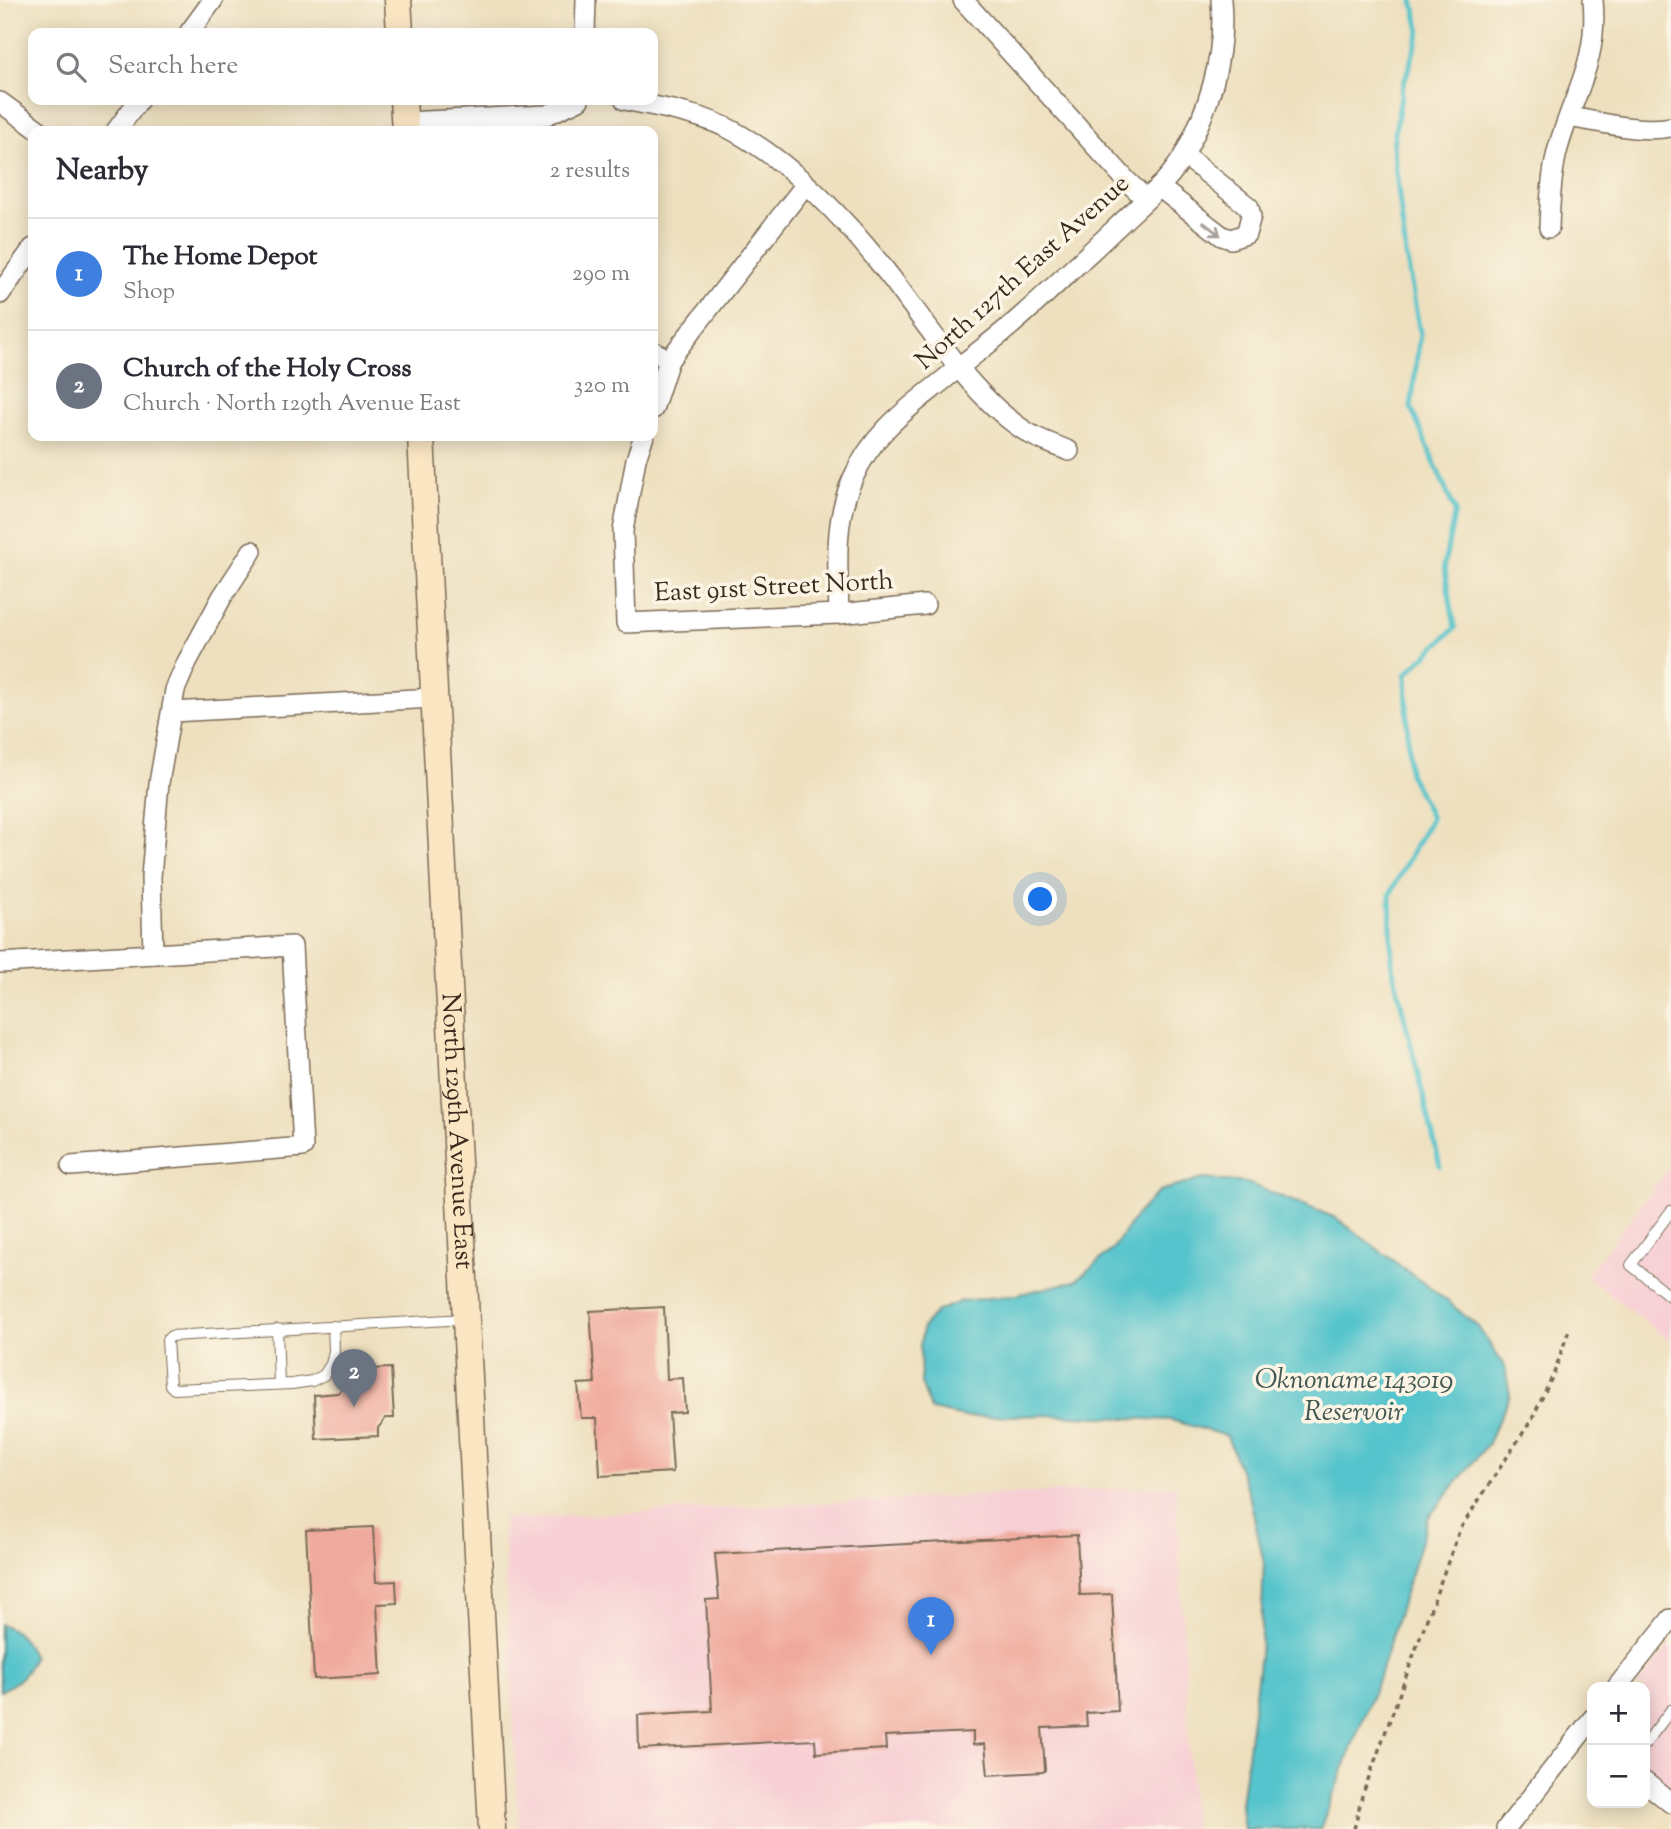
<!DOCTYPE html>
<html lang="en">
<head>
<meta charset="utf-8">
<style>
  :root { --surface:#fff; --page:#f7f7f7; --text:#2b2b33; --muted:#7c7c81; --line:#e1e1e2; --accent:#b5179e }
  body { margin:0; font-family:"Sorts Mill Goudy",serif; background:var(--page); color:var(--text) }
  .controls { position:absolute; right:21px; bottom:21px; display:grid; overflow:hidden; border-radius:14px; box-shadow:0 4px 18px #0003 }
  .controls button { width:63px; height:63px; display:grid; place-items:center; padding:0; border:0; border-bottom:2px solid var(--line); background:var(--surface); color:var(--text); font:35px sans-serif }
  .you { position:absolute; left:1041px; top:900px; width:24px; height:24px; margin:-18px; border:5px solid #fff; border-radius:50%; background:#1a73e8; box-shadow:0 0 0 10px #1a73e833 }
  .badge { display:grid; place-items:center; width:46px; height:46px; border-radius:50%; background:var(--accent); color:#fff; font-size:23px; font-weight:700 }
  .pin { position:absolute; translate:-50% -58px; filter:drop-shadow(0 2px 4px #0008) }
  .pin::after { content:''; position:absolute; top:37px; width:24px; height:21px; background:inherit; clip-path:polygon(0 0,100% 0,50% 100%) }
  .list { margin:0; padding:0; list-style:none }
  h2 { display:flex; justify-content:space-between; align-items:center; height:91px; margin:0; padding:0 28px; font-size:30px }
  h2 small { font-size:23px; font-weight:400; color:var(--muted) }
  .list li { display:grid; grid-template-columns:46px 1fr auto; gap:21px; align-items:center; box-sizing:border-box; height:112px; padding:0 28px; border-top:2px solid var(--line) }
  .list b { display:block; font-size:26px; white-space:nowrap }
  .list p { margin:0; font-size:23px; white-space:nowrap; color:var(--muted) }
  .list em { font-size:23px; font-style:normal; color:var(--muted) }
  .icon { flex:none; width:38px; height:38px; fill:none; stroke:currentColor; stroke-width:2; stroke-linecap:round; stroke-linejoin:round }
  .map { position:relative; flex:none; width:1671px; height:1829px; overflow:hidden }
  .search { position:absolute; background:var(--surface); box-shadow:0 4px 18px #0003; left:28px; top:28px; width:630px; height:77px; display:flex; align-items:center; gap:18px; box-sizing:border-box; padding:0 24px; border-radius:14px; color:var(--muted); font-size:26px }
  .panel { position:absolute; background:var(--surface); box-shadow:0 4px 18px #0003; left:28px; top:126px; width:630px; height:315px; border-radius:14px }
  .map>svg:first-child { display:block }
</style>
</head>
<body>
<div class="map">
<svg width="1671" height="1829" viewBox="0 0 1671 1829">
  <rect width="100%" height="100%" fill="#fcf5e5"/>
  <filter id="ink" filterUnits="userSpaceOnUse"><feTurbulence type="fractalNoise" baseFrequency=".0143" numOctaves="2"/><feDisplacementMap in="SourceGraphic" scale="14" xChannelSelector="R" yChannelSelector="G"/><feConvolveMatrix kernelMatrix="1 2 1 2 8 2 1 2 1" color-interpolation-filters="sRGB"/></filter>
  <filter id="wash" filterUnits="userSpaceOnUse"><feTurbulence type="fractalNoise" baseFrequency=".00686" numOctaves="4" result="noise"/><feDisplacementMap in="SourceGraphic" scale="28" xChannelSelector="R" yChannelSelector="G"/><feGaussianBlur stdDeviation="1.57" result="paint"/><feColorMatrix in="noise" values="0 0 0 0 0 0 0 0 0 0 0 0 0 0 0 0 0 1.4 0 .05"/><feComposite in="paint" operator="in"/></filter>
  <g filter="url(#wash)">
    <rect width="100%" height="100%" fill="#eee0bf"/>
    <g fill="#f7cfd4">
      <polygon points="1671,1166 1671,1342 1586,1276"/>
      <polygon points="1176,1486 1193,1829 519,1829 503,1519"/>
      <polygon points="1671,1643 1671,1791 1645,1770 1645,1687 1636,1687"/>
    </g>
    <g fill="#57c4cc" stroke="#497775" stroke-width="2">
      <polygon points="1203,1179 1247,1183 1336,1218 1446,1300 1478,1327 1505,1367 1510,1395 1487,1445 1428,1518 1379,1677 1320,1829 1244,1829 1241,1805 1260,1655 1264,1563 1249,1494 1227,1436 1171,1420 1048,1415 965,1417 931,1410 921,1383 920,1346 923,1327 937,1311 962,1301 1016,1295 1075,1281 1112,1250 1138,1213 1159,1191"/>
      <path d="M0 1624C18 1630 25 1640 33 1657 28 1674 16 1684 0 1691Z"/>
    </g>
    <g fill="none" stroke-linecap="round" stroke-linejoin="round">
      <polyline stroke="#57c4cc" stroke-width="5" points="1413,0 1420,31 1402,89 1393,146 1406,255 1420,333 1411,408 1455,511 1444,565 1455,628 1406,674 1409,773 1431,818 1390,894 1392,966 1440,1166"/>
    </g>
    <g id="blocks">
      <g fill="#f0aa9d">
        <polygon points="664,1307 667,1379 683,1378 685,1412 669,1413 673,1472 600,1476 597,1418 581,1418 578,1384 595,1383 590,1311"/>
        <polygon points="391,1368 394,1418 386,1418 378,1428 378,1436 316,1439 314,1395 338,1393 348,1383 347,1370"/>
        <polygon points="373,1527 376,1582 396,1581 397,1603 377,1604 381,1675 314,1679 306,1530"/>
        <polygon points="1077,1535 1080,1595 1112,1594 1118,1711 1086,1713 1087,1726 1042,1728 1045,1770 1043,1772 988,1775 985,1744 973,1745 973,1732 885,1736 886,1749 816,1753 815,1740 639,1749 638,1715 712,1711 706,1600 719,1599 715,1554"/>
      </g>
    </g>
  </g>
  <g filter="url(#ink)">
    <use href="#blocks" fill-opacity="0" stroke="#7a6a56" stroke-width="2"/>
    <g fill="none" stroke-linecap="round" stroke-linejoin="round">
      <defs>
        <g id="lane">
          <polyline points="1671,1211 1631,1265 1671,1297"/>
          <polyline points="333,1326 334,1351 331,1364 324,1375 312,1381 292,1384 174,1389 170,1385 167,1340 171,1336 465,1319"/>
          <polyline points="277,1329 279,1384"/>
          <polyline points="1645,1744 1671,1710"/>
        </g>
        <g id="street">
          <polyline points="963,0 1127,181 1146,199"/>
          <polyline points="189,33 213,0"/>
          <polyline points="585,33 586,0"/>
          <path d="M625 100C662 108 704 114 737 133 797 167 847 221 889 275 928 325 974 401 1030 434 1042 441 1056 445 1069 451"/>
          <polyline points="0,102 40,131"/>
          <path d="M1569 117C1602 122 1637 133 1671 127"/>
          <polyline points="404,122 547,115 579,100"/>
          <polyline points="116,131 139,100"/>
          <polyline points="1159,187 1222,236 1231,239 1246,234 1251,216 1249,207 1184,155"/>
          <path d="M1549 228C1550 203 1551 177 1557 152 1572 95 1599 63 1593 0"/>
          <polyline points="0,294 33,248"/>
          <polyline points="653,351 669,360"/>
          <polyline points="653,409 669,360 806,184"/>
          <polyline points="644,436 636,459 623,531 626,623 839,614 925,605"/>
          <path d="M839 614C838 568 833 521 853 478 876 426 917 403 958 368 980 350 1003 333 1024 314 1055 286 1086 256 1117 227 1140 204 1170 182 1185 153 1210 106 1226 54 1221 0"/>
          <polyline points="172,712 434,698"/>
          <polyline points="153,954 151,877 159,783 175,690 187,662 222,597 252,551"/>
          <polyline points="0,963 292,946 303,1147 71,1166"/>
          <polyline points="1617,1687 1671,1619"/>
          <polyline points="1645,1782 1671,1803"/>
          <polyline points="1506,1829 1592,1719"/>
        </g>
        <g id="secondary">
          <polyline points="398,0 400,33"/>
          <polyline points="403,100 405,131"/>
          <path id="s1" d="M421 436 492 1829"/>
        </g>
      </defs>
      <use href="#lane" stroke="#7a6a56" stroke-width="12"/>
      <use href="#street" stroke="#7a6a56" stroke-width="22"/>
      <use href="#secondary" stroke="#7a6a56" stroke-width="29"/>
      <polyline stroke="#7a6a56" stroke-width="3.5" stroke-dasharray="5 5" stroke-linecap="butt" points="1354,1829 1362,1796 1460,1529 1532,1419 1554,1373 1570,1327"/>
      <use href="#lane" stroke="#fff" stroke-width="10"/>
      <use href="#street" stroke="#fff" stroke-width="19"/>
      <use href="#secondary" stroke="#fbe6c4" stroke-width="26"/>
    </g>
    <defs><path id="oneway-shaft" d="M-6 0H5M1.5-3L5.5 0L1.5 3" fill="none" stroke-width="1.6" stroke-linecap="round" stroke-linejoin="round" transform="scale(1.75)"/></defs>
    <use stroke="#a79f9a" href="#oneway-shaft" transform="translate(1212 229) rotate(37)"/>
  </g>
  <g text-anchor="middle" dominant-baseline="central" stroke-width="7" stroke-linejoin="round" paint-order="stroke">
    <g font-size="26" fill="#3b2a1e" stroke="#fcf5e5">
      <text transform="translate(1023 273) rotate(-42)">North 127th East Avenue</text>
      <text transform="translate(774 588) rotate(-3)">East 91st Street North</text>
      <text stroke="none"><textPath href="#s1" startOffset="696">North 129th Avenue East</textPath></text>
    </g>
    <g font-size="28" font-style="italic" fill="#435852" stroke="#fcf5e5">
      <text x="1354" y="1381">Oknoname 143019<tspan x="1354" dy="32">Reservoir</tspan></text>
    </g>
  </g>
</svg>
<div class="controls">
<button>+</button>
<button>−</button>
</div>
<div class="you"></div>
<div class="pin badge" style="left:931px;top:1655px;background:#3f7fe0">1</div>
<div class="pin badge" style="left:354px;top:1407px;background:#6b7280">2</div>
<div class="search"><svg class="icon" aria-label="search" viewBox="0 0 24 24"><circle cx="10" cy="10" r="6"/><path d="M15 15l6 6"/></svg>Search here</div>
<section class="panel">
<h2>Nearby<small>2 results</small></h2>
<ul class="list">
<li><span class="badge" style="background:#3f7fe0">1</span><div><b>The Home Depot</b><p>Shop</p></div><em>290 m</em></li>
<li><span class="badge" style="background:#6b7280">2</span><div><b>Church of the Holy Cross</b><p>Church · North 129th Avenue East</p></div><em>320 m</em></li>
</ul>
</section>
</div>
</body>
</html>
